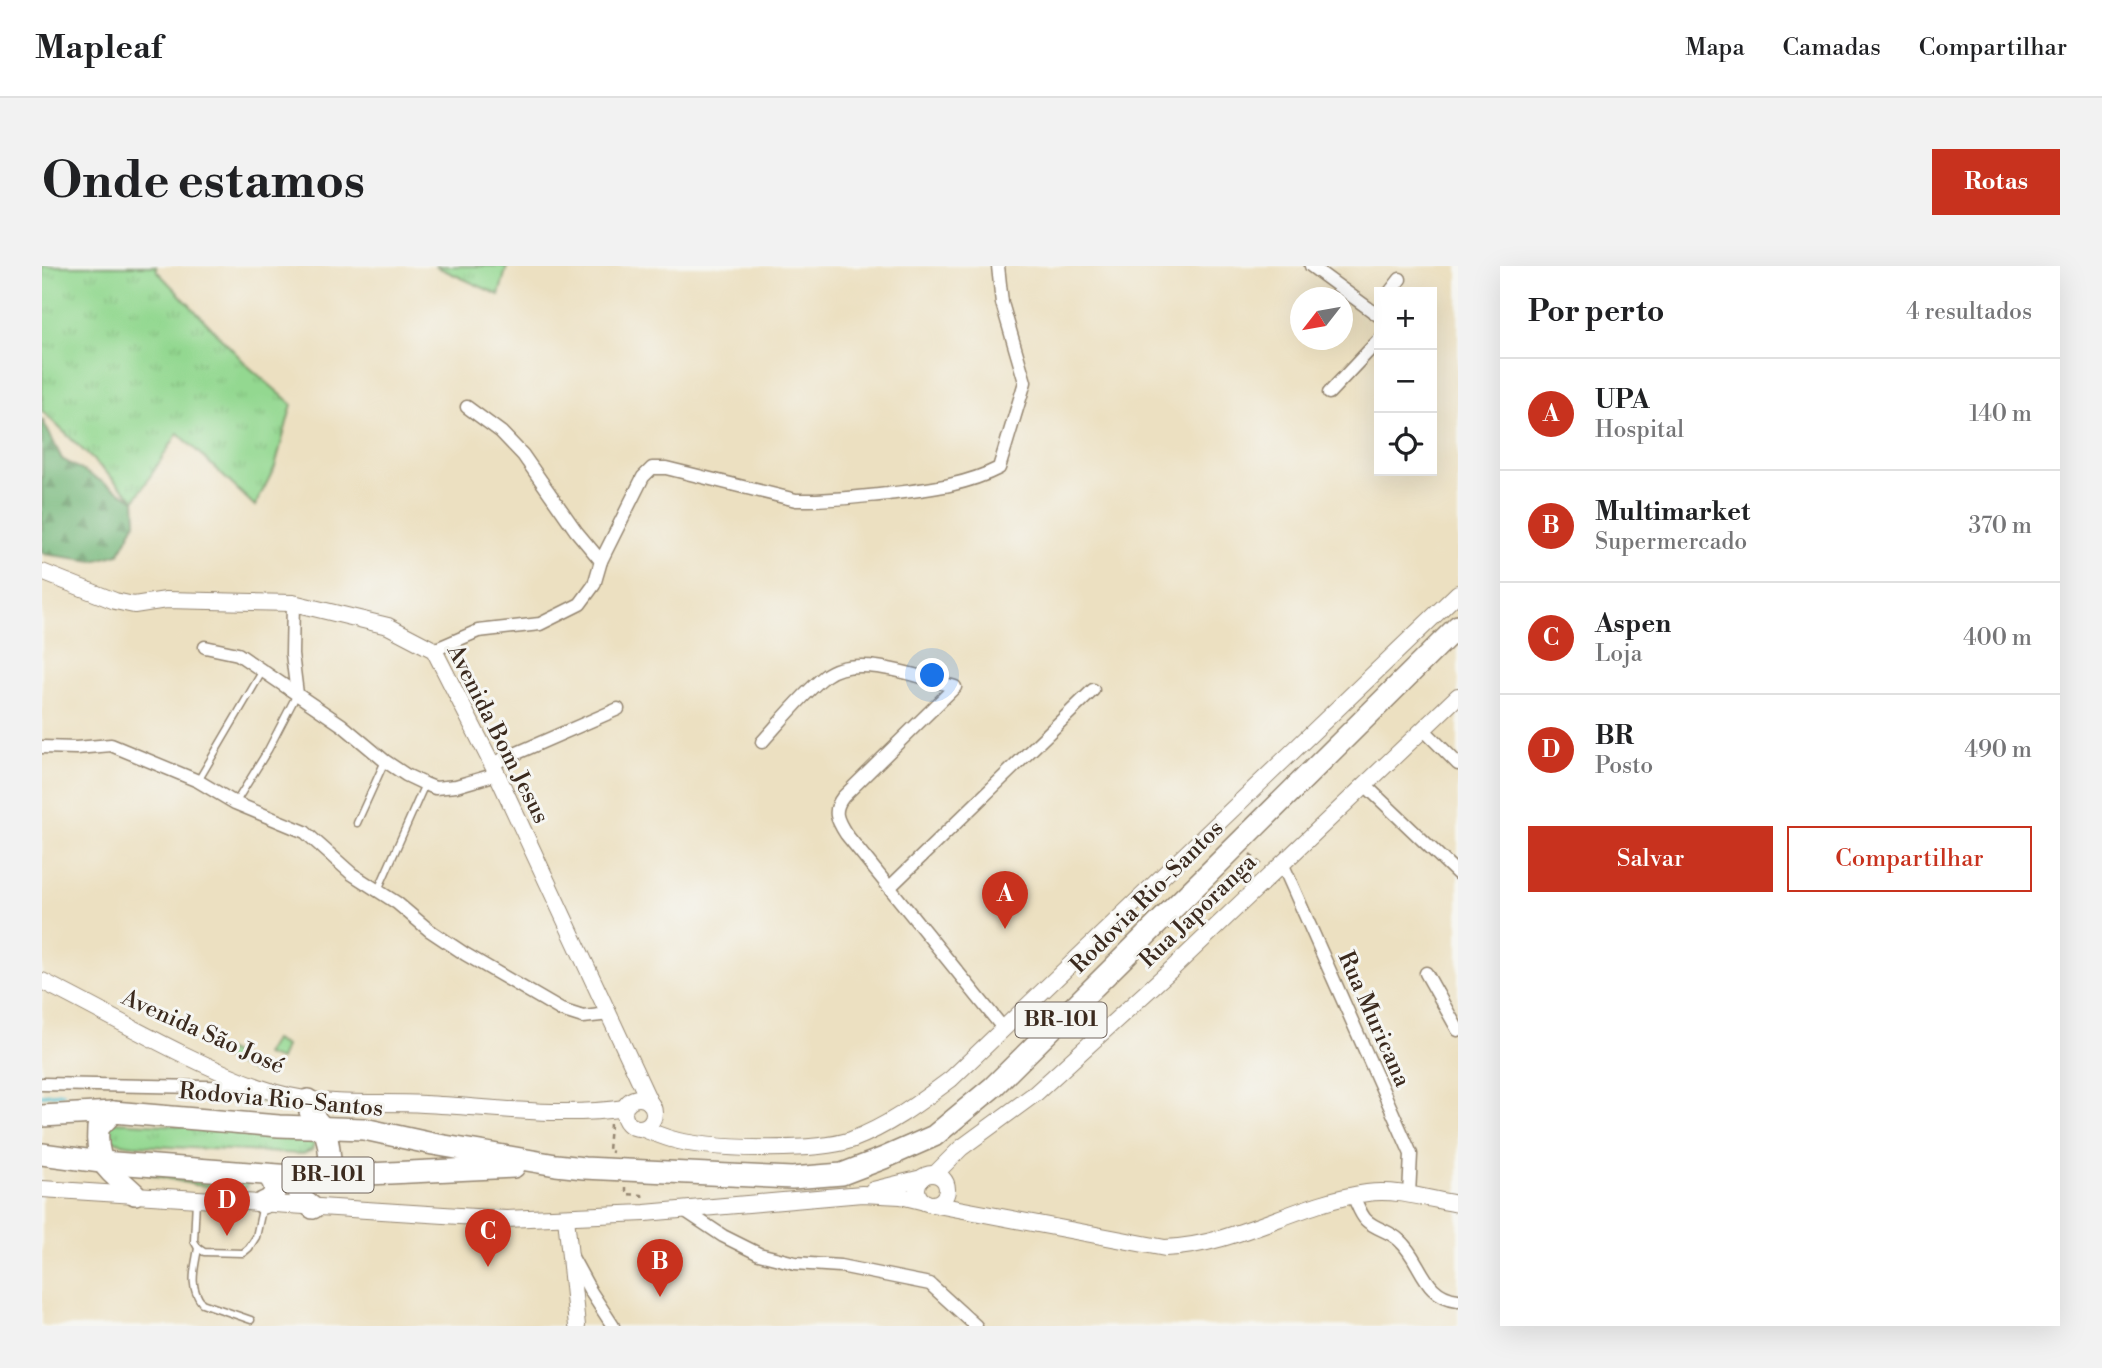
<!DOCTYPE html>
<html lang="pt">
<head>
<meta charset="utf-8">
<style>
  :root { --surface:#fff; --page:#f2f2f2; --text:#202124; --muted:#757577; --line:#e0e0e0; --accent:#c8321e }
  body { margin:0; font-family:"Libre Bodoni",serif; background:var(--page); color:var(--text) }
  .controls { position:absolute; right:21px; top:21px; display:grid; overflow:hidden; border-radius:0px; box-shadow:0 7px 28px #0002 }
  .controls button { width:63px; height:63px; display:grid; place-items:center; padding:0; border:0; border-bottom:2px solid var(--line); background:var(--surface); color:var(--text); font:35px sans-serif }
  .compass { position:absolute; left:1248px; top:21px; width:63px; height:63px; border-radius:50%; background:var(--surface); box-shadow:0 7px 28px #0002; rotate:239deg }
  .you { position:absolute; left:891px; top:410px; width:24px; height:24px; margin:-18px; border:5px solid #fff; border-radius:50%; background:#1a73e8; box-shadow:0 0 0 10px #1a73e833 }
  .badge { display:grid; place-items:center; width:46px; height:46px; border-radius:50%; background:var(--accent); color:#fff; font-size:23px; font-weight:700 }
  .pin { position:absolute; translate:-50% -58px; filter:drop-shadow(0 2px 4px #0008) }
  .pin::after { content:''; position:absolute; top:37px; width:24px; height:21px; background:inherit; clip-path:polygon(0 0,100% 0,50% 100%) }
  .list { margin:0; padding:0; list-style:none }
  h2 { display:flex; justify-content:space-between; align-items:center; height:91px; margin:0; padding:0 28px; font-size:30px }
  h2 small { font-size:23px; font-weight:400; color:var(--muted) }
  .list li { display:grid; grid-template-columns:46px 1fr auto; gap:21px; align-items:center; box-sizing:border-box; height:112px; padding:0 28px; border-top:2px solid var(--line) }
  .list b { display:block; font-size:26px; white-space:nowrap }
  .list p { margin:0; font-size:23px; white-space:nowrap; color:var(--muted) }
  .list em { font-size:23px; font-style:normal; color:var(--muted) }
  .actions { display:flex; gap:14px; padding:21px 28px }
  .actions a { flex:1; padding:16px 0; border:2px solid var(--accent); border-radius:0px; text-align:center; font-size:24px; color:var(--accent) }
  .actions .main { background:var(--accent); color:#fff }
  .icon { flex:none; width:38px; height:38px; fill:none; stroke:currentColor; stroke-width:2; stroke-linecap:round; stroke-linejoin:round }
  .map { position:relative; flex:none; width:1416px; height:1060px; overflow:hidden; border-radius:0px }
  header { display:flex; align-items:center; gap:42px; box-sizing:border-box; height:98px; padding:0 35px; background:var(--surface); border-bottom:2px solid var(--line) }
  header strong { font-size:33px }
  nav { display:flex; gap:38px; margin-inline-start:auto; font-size:24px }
  .intro { display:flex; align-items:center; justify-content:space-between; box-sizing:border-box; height:168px; padding:0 42px }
  h1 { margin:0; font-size:49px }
  .button { padding:18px 32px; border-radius:0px; background:var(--accent); color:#fff; font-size:24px; font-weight:700 }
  main { display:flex; gap:42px; padding:0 42px }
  aside { flex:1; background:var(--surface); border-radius:0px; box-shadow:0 7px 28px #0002 }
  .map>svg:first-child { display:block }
</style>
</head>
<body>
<header>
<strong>Mapleaf</strong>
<nav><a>Mapa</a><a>Camadas</a><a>Compartilhar</a></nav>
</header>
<div class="intro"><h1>Onde estamos</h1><a class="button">Rotas</a></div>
<main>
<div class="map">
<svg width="1416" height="1060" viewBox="0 0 1416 1060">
  <defs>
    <pattern id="grass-tufts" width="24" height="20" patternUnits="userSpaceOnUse" patternTransform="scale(1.75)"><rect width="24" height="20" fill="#93d890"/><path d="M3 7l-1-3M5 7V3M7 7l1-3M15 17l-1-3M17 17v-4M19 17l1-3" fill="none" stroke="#80ba7c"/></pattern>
    <pattern id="forest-firs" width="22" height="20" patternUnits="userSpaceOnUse" patternTransform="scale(1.75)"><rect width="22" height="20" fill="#76b87a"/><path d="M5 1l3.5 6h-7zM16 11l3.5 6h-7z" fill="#629663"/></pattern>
  </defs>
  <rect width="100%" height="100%" fill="#f6f6f2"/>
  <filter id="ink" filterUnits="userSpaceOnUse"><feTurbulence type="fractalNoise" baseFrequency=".0143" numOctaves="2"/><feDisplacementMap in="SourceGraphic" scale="14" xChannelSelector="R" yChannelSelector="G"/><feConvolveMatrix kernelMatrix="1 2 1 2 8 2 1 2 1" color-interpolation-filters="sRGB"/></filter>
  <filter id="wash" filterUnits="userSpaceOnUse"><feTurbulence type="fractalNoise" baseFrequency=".00686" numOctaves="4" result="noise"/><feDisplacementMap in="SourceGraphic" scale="28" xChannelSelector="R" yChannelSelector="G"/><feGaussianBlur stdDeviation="1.57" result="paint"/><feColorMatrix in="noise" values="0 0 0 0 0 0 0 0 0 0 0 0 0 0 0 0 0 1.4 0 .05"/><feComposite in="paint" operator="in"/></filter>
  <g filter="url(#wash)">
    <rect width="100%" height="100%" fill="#ece0c1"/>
    <g fill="url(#grass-tufts)" stroke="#678157" stroke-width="2">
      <polygon points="0,0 114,0 115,5 207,101 250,138 233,201 213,240 136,167 93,234 0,145"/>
      <polygon points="393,0 465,0 457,29"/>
      <polygon points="232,774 243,780 238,794 223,789"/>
      <polygon points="182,783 214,800 212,807 178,790"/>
      <polygon points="174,824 236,829 235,836 173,835"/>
      <path d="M71 856 267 867 273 874 270 884 261 888 91 879C77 877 68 878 66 862Z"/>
      <polygon points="94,905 206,914 205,920 200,923 154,919"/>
    </g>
    <polygon fill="url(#forest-firs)" stroke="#58714c" stroke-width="2" points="0,153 20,193 93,234 94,256 77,288 52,295 2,288 0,286"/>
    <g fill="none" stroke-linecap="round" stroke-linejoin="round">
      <polyline stroke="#56c1d1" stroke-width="3.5" points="0,829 21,827"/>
    </g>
  </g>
  <g filter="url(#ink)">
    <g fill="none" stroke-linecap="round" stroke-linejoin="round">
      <defs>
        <g id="lane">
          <polyline points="156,515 220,406"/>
          <polyline points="194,536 226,484 255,428"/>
          <polyline points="315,557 343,495"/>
          <polyline points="336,624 383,518"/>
          <path d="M154 934 152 975 156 982C153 1002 146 1020 160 1037L209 1054"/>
          <polyline points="156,982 162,986 201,987 207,982 214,971 221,939"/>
        </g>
        <g id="street">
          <polyline points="1269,0 1337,50"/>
          <polyline points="1348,26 1358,13"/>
          <polyline points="1287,127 1337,74"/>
          <polyline points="425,141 459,166 481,189 534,265 559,295"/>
          <polyline points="251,337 250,388 255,428"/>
          <polyline points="163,381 196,388 300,459 343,495 364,509 383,518 393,522 414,520 455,508"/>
          <path d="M392 384 436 365 498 358 538 338 552 319 559 295 601 211 610 202H624L754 234C785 235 815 231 846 228 884 223 922 220 957 202L983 116 960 37 956 0"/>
          <polyline points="1381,463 1416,498"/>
          <path d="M720 476C740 454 760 429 783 410 813 386 879 411 913 421L801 531C790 545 795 554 804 568L961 762"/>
          <polyline points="0,481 34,482 69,479 156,515 193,537 263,566 310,608 355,637 387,664 423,688 519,744 541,751 568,748"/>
          <polyline points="450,498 576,443"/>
          <polyline points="1322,518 1416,608"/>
          <polyline points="1240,597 1369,888 1367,929"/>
          <polyline points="848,621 1051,424"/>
          <polyline points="1384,707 1416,764"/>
          <polyline points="0,818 213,822"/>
          <path d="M1311 930C1315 937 1318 948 1324 954 1333 963 1348 965 1357 974 1380 994 1380 1030 1416 1034"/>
          <polyline points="642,944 681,970 717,988 753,997 798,1000 888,1018 934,1060"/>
          <polyline points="530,991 549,1026 571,1060"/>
        </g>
        <g id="secondary">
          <polyline points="0,306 73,335 92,339 124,334 251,337 346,360 392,384 455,508 608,837"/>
          <path d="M0 715C72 751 143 794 219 822 273 842 326 835 382 838 448 841 517 852 583 842"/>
          <circle cx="597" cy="847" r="15"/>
          <path d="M599 862C609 866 619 870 629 873 666 884 773 886 809 874 847 860 878 836 909 813L1416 327"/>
          <polyline points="893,908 919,882 994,827 1132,701 1416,430"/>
          <circle cx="890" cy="923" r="15"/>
          <polyline points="0,923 464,953 603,947 820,928 859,930 883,936"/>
          <polyline points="831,924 880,912"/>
          <path d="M890 938 1123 982C1195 979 1257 936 1325 927 1355 923 1387 933 1416 938"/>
          <polyline points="524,951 535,1060"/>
        </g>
        <g id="highway">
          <path d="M266 834C267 853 275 851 282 865 287 874 287 884 288 894L272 910"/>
          <path d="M71 846 56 862C53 900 68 904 93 928"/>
          <polyline points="0,850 71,846 237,860 322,863 391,878 514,899 542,902 750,912 800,908 842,892 892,870 951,821 1416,360"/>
          <polyline points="0,888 59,896 264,911 472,901"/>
          <polyline points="264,911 257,918 256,924 262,935 271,942"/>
          <path d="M221 937C236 931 235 920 226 909"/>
        </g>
      </defs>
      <use href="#lane" stroke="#948570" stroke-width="9"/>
      <use href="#street" stroke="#948570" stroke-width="15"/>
      <use href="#secondary" stroke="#948570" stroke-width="18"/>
      <use href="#highway" stroke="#948570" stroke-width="24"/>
      <g stroke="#948570" stroke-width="2.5" stroke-dasharray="5 5" stroke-linecap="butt">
        <polyline points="1208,588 1219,598"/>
        <polyline points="568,858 566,885 571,886"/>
        <polyline points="584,921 584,928 600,929 601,934"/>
      </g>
      <use href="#lane" stroke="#fff" stroke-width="6"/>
      <use href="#street" stroke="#fff" stroke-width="12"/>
      <use href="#secondary" stroke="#fff" stroke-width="16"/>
      <use href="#highway" stroke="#fff" stroke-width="21"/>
    </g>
  </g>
  <g text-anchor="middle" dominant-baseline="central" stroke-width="6" stroke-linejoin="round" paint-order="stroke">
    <g fill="#f6f6f2" stroke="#73675e" stroke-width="2">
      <rect x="973.5" y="736.5" width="91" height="35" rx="5"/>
      <rect x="240.5" y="891.5" width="91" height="35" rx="5"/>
    </g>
    <g font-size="21" font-weight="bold" fill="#3b2a1e">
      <text x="1019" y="754">BR-101</text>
      <text x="286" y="909">BR-101</text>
    </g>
    <g font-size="23" fill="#3b2a1e" stroke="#f6f6f2">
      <text transform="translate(456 468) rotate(63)">Avenida Bom Jesus</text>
      <text transform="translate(1105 631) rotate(-45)">Rodovia Rio-Santos</text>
      <text transform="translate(1156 645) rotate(-44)">Rua Japoranga</text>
      <text transform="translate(1332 753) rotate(66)">Rua Muricana</text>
      <text transform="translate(161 766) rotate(24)">Avenida São José</text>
      <text transform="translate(239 834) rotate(5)">Rodovia Rio-Santos</text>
    </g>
  </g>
</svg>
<div class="controls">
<button>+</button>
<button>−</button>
<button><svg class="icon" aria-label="locate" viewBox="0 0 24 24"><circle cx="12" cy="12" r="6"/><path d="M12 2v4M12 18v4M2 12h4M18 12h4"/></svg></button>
</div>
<svg class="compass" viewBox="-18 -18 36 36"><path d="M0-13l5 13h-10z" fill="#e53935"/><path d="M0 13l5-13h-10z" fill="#757577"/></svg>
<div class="you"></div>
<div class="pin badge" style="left:963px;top:663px">A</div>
<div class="pin badge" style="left:618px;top:1031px">B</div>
<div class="pin badge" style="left:446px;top:1001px">C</div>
<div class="pin badge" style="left:185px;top:970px">D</div>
</div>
<aside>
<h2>Por perto<small>4 resultados</small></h2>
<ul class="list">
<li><span class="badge">A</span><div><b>UPA</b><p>Hospital</p></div><em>140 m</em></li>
<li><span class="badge">B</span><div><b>Multimarket</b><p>Supermercado</p></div><em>370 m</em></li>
<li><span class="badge">C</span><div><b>Aspen</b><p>Loja</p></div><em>400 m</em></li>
<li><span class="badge">D</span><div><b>BR</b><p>Posto</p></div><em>490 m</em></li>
</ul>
<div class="actions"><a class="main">Salvar</a><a>Compartilhar</a></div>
</aside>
</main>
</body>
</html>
